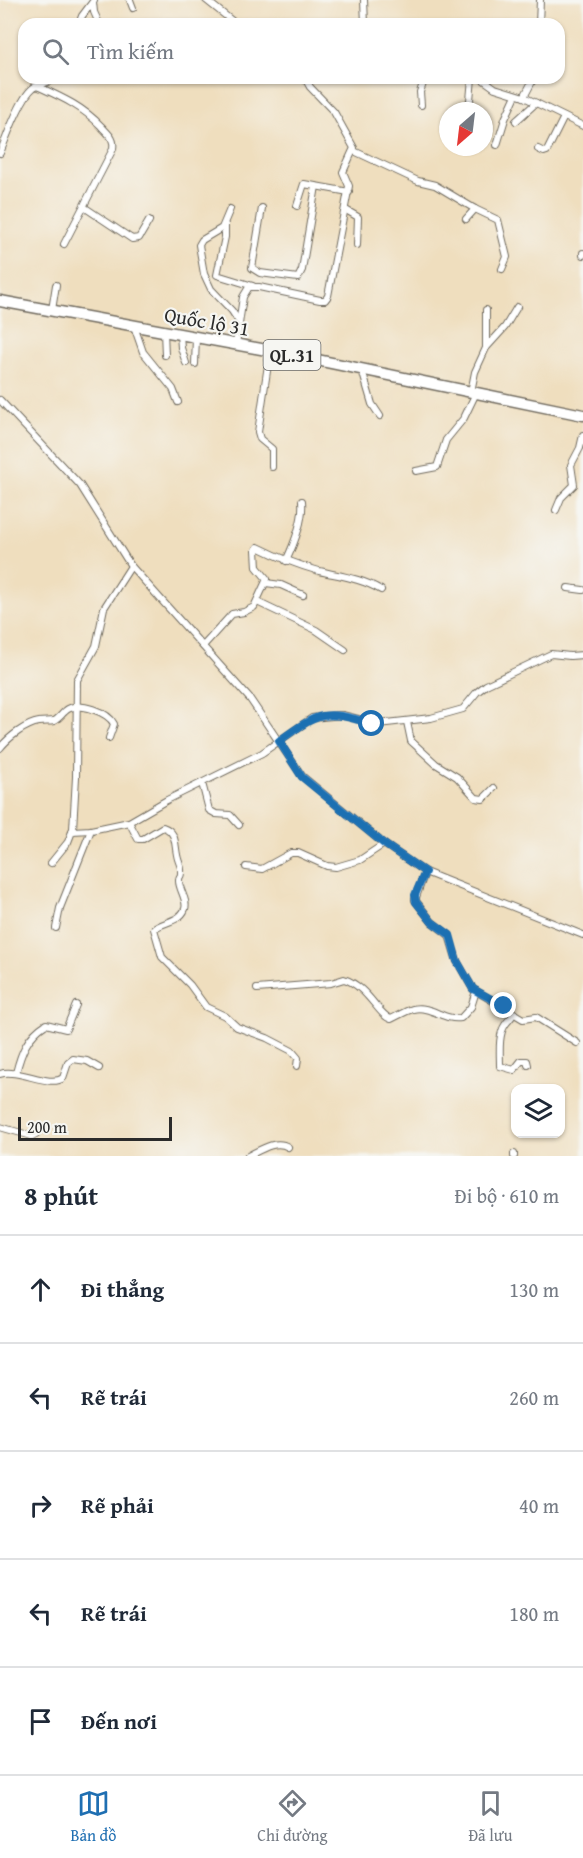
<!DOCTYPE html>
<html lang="vi">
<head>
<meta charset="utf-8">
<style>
  :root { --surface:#fff; --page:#f2f2f3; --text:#1f2937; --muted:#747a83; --line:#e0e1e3; --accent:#1f6fb2 }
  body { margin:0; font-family:"Gentium Book Plus",serif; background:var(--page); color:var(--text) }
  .controls { position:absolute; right:18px; bottom:18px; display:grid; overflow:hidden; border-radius:12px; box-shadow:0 2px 4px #0004 }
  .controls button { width:54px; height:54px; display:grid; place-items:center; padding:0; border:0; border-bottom:2px solid var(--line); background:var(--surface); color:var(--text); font:30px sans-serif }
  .compass { position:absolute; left:439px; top:102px; width:54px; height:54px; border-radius:50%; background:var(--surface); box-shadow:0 2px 4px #0004; rotate:208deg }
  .scale { position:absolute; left:18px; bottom:15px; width:154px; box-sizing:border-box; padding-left:6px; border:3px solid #2b2b2b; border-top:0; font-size:16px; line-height:21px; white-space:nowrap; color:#2b2b2b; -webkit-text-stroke:4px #f6f6f2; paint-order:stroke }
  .stop { position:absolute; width:18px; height:18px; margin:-14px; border:4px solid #1f6fb2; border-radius:50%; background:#fff }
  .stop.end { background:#1f6fb2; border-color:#fff; box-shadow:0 2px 6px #0008 }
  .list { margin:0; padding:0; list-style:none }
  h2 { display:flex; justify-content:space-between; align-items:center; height:78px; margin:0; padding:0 24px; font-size:26px }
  h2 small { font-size:20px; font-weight:400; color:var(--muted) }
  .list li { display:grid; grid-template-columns:39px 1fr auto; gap:18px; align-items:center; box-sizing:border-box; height:108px; padding:0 24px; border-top:2px solid var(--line) }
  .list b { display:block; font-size:22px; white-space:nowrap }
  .list em { font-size:20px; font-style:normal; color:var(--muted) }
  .icon { flex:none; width:33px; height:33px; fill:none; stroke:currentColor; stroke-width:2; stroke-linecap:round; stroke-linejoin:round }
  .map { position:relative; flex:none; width:583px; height:1156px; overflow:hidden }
  .search { position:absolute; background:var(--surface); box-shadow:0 2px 4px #0004; left:18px; right:18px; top:18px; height:66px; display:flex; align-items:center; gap:15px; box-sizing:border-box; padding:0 21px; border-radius:18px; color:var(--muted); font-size:22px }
  .sheet { height:618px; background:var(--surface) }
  nav { display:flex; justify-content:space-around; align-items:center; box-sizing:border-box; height:84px; border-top:2px solid var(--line); background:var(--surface); font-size:16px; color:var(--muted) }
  nav a { display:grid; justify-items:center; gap:3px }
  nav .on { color:var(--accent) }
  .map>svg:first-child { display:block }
</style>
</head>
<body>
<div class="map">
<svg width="583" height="1156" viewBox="0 0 583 1156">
  <rect width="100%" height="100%" fill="#f6f6f2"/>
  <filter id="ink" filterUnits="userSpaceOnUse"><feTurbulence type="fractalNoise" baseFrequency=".0167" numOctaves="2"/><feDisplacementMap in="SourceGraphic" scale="12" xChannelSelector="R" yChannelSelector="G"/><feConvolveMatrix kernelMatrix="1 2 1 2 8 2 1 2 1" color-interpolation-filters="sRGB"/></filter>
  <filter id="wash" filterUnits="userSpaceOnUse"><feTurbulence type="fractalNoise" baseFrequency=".008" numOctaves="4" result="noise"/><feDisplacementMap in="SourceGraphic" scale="24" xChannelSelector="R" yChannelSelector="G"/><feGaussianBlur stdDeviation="1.35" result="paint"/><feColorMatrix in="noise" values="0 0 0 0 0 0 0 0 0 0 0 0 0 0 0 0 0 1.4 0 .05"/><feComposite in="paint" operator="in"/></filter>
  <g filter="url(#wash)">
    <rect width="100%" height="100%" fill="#efdebe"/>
  </g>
  <g filter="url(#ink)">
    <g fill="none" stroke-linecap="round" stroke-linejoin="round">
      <defs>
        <g id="minor">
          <polyline points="130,0 133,8"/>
          <polyline points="206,0 236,24"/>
          <polyline points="364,0 365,24"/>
          <polyline points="93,2 94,12 98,21"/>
          <polyline points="79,24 82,16 94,0"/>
          <polyline points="539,24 540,0"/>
          <polyline points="481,78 495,88 524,97 583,126"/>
          <polyline points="37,86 58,78"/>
          <polyline points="524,97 534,78"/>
          <polyline points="421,105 420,92 425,78"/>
          <polyline points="469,111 472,78"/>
          <polyline points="516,121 536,103"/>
          <polyline points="497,145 505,119 516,95"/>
          <polyline points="538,149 544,152 547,151 564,117"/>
          <polyline points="354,151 418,181 435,185 475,209 498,220 507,257 502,269"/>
          <path d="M0 153C6 139 23 89 37 86 61 97 82 106 101 126 108 134 115 138 113 149L64 244"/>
          <polyline points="297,206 304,184 349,192"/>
          <polyline points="84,207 132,239 139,238 149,221"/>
          <polyline points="262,208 252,268 260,273 298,278 302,270 316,186"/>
          <polyline points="230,209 222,228 202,240 199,245 204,274 211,289 232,311 239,322"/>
          <polyline points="346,210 358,217 357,245"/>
          <polyline points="466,219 475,209"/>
          <polyline points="225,225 225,237 217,275 253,286"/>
          <polyline points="583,253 583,255"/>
          <polyline points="52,310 56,285"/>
          <polyline points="134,326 143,352 173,389 178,402"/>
          <polyline points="164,331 165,355"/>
          <polyline points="180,334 181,348 186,363"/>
          <polyline points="236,344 243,297 249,287 259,287 320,300 325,300 328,296 349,186 343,172 354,148 334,112 310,87 305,78"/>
          <polyline points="486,347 486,310"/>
          <polyline points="270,351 258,432 260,439 272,449 272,467"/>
          <polyline points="195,364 196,337"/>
          <polyline points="362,370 372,404 380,416"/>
          <polyline points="471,392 475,372 486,348 505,327 517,307"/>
          <polyline points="0,400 80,485 131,566 250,699 302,776 384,844 425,872 583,935"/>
          <polyline points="416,471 437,467 446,440 464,418 476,393"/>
          <polyline points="556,510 561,498 574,485 571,465 580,448 583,435"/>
          <path d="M286 561C294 544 304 520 302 501"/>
          <polyline points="266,583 281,585 303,595"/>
          <polyline points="568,588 583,590"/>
          <polyline points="257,602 316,630 345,650"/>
          <path d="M203 646 232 614 244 612 254 607 267 579 257 567 256 550 258 547C278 557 297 565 319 571 340 576 361 578 381 590"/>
          <polyline points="407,722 411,741 436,764 457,777 476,798 483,799 494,788"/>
          <path d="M0 748C9 737 26 724 39 722 44 721 49 722 54 721 59 719 63 712 68 709 80 702 108 712 114 724L109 738"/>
          <polyline points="202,783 209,810 216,814 230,815 239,825"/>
          <polyline points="72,831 91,830 129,822"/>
          <polyline points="51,863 68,842 73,829 76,777 77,680 96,646 104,608 131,566"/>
          <polyline points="246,867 262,869 291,853 298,853 327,866 336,867 360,860 384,844"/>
          <polyline points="425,872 415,900 432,922 449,935 457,961 473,989 523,1019 536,1017 577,1043"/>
          <polyline points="56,928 60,908 91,830"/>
          <path d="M257 989 331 983 344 979C367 986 379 1016 391 1019 398 1016 405 1011 413 1009 431 1005 444 1021 461 1018L471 1007 476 991"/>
          <path d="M514 1013C511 1019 508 1020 505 1025 498 1035 500 1054 500 1066L514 1070 521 1061H527L528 1065"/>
          <path d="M297 1066 298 1058 292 1051 267 1038 237 1027 225 1016 206 1007 190 985 162 957 154 929C162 922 180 922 185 909 188 900 179 890 179 881 179 874 181 879 181 872 182 868 179 863 178 859 174 846 178 832 163 827L143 839H138L129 822 167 800 262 753 312 718 342 715 378 724 431 718 463 709 477 692 486 685 551 654 570 656 583 655"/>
          <path d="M16 1073C21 1053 27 1036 46 1024L66 1029 76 1005"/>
          <path d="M0 1074C18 1068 50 1088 63 1078L68 1063 73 1059 87 1061 99 1068"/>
          <polyline points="0,1127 32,1136 36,1134 40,1127"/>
          <polyline points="514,1154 514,1156"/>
          <path d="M248 1156C260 1150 276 1139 288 1147"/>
        </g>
        <polyline id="trunk" points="0,301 288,354 583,415"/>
      </defs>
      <use href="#minor" stroke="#706a5e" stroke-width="8"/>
      <use href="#trunk" stroke="#706a5e" stroke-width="13"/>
      <use href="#minor" stroke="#fff" stroke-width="6"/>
      <use href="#trunk" stroke="#fff" stroke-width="10"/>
    </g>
  </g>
  <g fill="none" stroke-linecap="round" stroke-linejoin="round" filter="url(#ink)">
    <path stroke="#1f6fb2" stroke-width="8" d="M372 724C324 709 319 712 279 741L302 777 384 844 425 872 415 895 416 902 432 922 450 935 457 961 473 989 504 1006"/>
  </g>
  <g text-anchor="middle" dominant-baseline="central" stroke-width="4.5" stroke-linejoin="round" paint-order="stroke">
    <rect fill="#f6f6f2" stroke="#686867" stroke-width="1.5" x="263.5" y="340" width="57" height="30" rx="4.5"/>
    <g font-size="18" font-weight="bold" fill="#2b2b2b">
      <text x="292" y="355">QL.31</text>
    </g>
    <g font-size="20" fill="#2b2b2b" stroke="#f6f6f2">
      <text transform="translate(207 321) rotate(10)">Quốc lộ 31</text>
    </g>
  </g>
</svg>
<div class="controls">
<button><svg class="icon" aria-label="layers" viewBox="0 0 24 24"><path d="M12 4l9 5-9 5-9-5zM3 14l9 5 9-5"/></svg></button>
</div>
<svg class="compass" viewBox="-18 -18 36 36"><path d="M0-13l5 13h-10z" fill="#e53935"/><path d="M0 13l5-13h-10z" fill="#747a83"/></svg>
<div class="scale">200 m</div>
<div class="stop" style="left:372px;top:724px"></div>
<div class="stop end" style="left:504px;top:1006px"></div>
<div class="search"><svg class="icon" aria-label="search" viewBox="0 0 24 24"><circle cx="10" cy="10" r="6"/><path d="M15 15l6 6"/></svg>Tìm kiếm</div>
</div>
<section class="sheet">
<h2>8 phút<small>Đi bộ · 610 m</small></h2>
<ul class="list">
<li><svg class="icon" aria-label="ahead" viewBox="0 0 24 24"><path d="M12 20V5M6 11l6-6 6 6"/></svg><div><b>Đi thẳng</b></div><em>130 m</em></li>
<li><svg class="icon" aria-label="left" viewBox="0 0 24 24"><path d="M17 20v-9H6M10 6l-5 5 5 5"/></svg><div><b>Rẽ trái</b></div><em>260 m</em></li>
<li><svg class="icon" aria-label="right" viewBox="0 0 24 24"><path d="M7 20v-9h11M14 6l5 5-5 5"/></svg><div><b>Rẽ phải</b></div><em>40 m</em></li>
<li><svg class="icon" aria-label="left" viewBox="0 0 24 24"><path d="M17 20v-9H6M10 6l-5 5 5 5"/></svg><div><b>Rẽ trái</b></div><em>180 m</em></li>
<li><svg class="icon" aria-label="arrive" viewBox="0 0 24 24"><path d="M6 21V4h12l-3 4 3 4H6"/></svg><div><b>Đến nơi</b></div></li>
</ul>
</section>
<nav>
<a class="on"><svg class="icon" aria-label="map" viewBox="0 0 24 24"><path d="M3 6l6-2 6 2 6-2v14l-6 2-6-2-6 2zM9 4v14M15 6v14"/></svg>Bản đồ</a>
<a><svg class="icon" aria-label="directions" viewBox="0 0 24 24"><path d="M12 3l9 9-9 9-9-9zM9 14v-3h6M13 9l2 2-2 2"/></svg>Chỉ đường</a>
<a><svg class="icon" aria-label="saved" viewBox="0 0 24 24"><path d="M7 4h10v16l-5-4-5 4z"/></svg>Đã lưu</a>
</nav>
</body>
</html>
